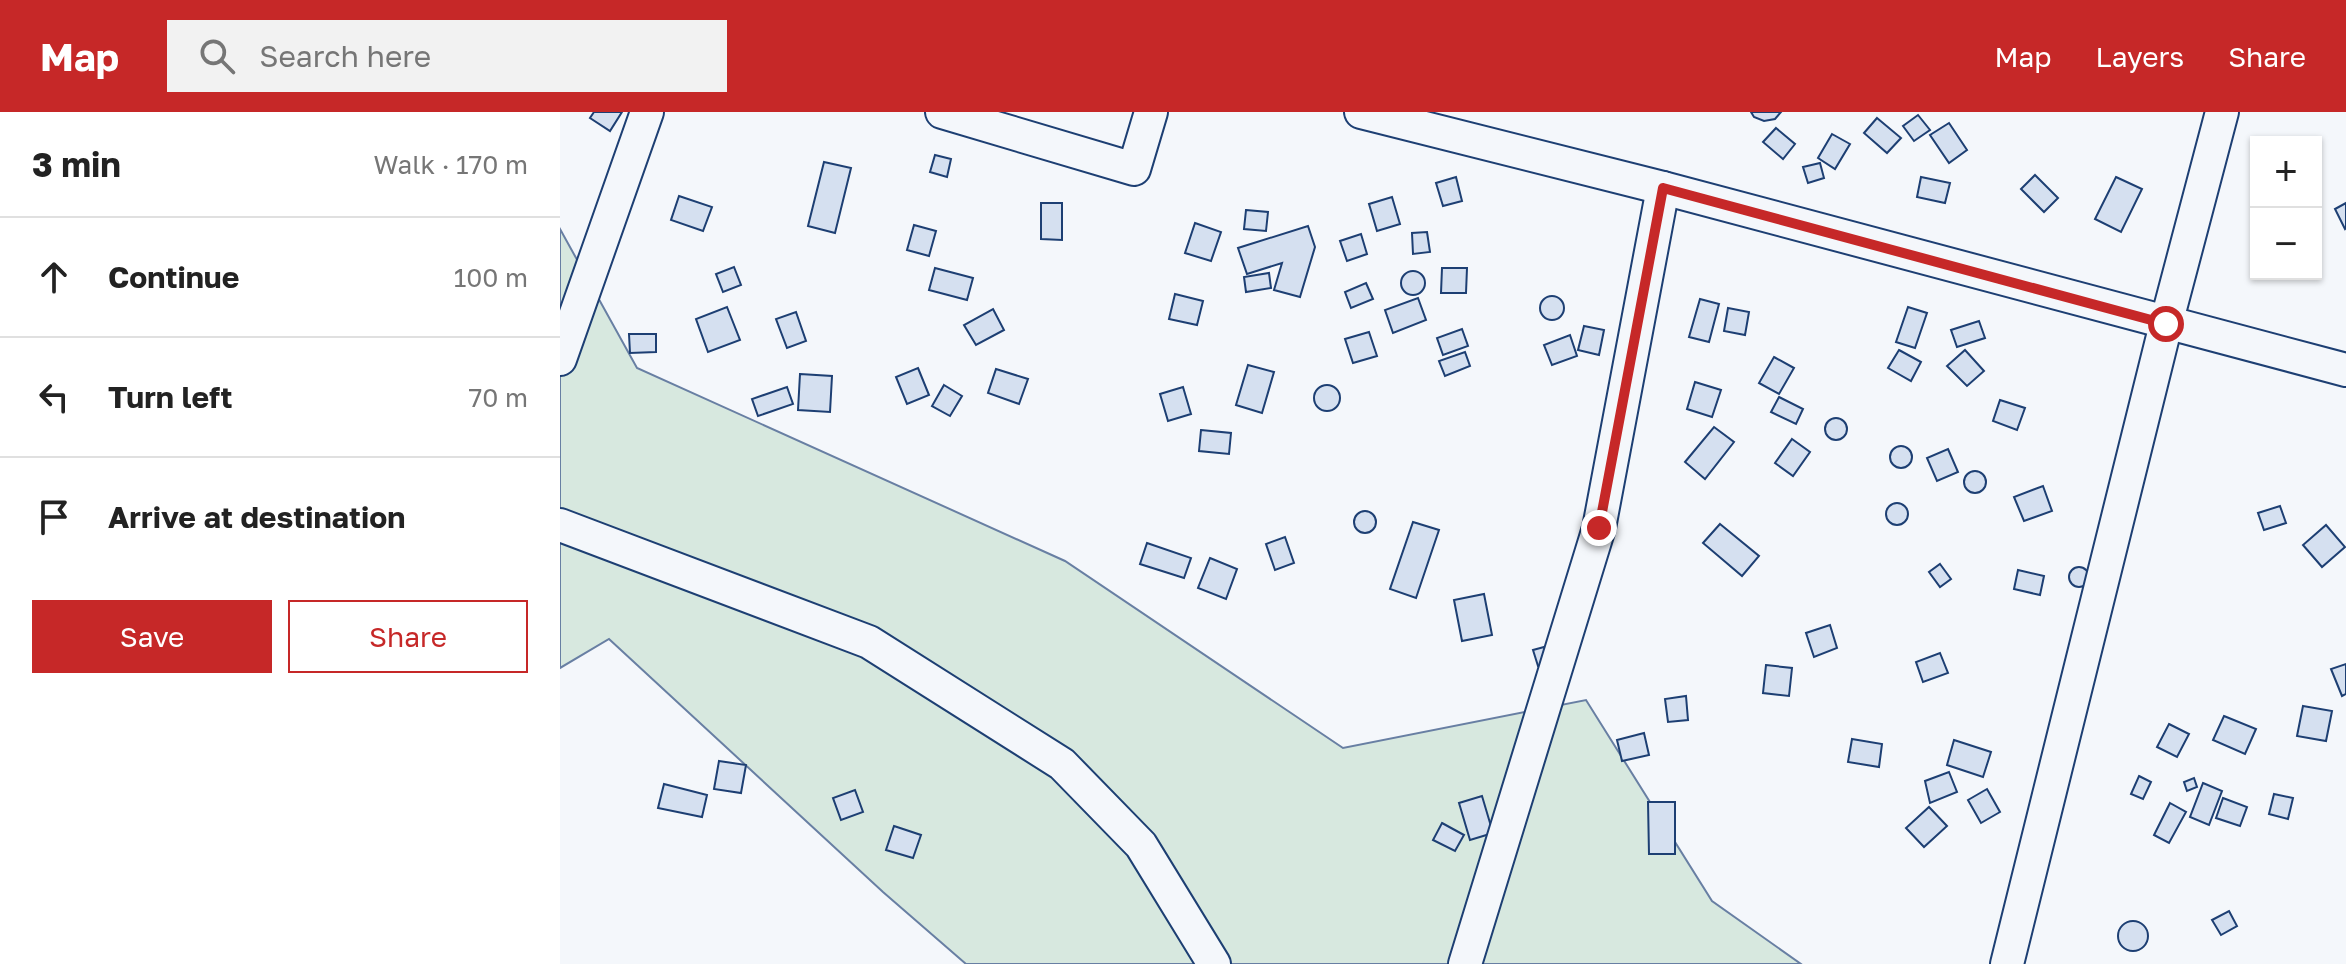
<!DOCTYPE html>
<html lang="en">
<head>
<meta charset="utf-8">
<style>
  :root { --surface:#fff; --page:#f2f2f2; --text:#222; --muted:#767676; --line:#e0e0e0; --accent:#c62828 }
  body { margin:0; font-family:"Golos Text",sans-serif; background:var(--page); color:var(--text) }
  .controls { position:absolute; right:24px; top:24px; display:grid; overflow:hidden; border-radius:0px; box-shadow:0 2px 6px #0004 }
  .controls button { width:72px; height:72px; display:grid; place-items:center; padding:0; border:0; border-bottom:2px solid var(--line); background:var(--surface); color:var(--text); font:40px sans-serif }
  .stop { position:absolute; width:24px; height:24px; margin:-18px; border:6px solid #c62828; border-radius:50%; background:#fff }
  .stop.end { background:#c62828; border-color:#fff; box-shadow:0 2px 8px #0008 }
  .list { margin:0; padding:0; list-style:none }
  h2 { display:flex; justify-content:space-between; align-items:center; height:104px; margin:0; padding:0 32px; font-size:34px }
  h2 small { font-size:26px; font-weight:400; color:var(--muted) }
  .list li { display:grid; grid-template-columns:52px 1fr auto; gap:24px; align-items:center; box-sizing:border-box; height:120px; padding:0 32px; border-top:2px solid var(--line) }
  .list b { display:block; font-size:30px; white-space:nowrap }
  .list em { font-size:26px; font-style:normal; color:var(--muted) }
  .actions { display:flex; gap:16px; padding:24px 32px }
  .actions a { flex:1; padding:18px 0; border:2px solid var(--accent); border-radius:0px; text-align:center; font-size:28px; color:var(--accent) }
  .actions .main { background:var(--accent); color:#fff }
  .icon { flex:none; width:44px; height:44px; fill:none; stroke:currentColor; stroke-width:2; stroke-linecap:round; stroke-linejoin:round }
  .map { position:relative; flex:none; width:1786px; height:852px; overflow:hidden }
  header { display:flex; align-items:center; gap:48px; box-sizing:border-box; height:112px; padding:0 40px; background:var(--accent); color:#fff }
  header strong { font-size:38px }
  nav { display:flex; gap:44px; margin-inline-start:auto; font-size:28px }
  .search { width:560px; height:72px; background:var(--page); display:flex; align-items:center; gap:20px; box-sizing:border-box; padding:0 28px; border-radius:0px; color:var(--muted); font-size:30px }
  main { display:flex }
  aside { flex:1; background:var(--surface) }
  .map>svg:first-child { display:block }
</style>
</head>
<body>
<header>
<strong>Map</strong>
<div class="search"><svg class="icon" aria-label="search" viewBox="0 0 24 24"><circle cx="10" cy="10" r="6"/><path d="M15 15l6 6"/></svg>Search here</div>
<nav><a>Map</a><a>Layers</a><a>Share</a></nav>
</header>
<main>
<aside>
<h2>3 min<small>Walk · 170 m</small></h2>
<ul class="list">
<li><svg class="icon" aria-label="ahead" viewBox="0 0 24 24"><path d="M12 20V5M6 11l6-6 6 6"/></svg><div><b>Continue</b></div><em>100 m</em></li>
<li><svg class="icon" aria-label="left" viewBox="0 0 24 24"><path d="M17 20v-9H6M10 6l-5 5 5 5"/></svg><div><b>Turn left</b></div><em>70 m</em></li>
<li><svg class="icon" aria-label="arrive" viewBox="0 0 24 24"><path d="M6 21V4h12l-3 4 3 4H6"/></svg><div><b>Arrive at destination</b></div></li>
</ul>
<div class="actions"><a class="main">Save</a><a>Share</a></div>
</aside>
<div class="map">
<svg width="1786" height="852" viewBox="0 0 1786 852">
  <rect width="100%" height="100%" fill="#f4f7fb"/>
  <polygon fill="#d7e8df" stroke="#687fa3" stroke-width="2" points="0,117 77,256 505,449 783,636 1026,588 1152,789 1241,852 406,852 323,780 49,527 0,556"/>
  <g fill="#d5e0f0" stroke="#1d3f73" stroke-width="2">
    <polygon points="34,0 62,0 50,19 30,6"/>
    <polygon points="1191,0 1221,0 1215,7 1204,9 1194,5"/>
    <polygon points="1358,3 1370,18 1354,29 1343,14"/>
    <polygon points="1317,6 1341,26 1327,41 1304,21"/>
    <polygon points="1389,11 1407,38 1389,51 1370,23"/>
    <polygon points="1216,16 1235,32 1223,47 1203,30"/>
    <polygon points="1272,22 1290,32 1275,57 1258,46"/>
    <polygon points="375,43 391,47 387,65 370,60"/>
    <polygon points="264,50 291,56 275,121 248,114"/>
    <polygon points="1260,51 1264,66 1248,71 1243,55"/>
    <polygon points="1475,63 1498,86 1484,100 1461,77"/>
    <polygon points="896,65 902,89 883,94 876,71"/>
    <polygon points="1361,65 1390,71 1385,91 1357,85"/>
    <polygon points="1556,65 1582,77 1561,120 1535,107"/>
    <polygon points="119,84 152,95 143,119 111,108"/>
    <polygon points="832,85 840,112 817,119 809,92"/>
    <polygon points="481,91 502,91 502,128 481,127"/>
    <polygon points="1786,91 1786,116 1785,117 1775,97"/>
    <polygon points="686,98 708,100 706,119 684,117"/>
    <polygon points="635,111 661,120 651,149 625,141"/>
    <polygon points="354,113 376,119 369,144 347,138"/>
    <polygon points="748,114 755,135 740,185 714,178 722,151 687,162 678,136"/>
    <polygon points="867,120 870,140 853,142 852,121"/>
    <polygon points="801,122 807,142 787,149 780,129"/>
    <polygon points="174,155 181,173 163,180 156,162"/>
    <polygon points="375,156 413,166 407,188 369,178"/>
    <polygon points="882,156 907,156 906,181 881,181"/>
    <circle cx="853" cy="171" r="12"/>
    <polygon points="709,161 711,176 686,180 684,165"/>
    <polygon points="806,171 813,187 791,196 785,180"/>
    <polygon points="615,182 643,189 637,213 609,207"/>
    <circle cx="992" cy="196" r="12"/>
    <polygon points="858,186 866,208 833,221 825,198"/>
    <polygon points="1140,187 1159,192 1149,230 1129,225"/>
    <polygon points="167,195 180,228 148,240 136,207"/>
    <polygon points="1348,195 1367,201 1355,236 1336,230"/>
    <polygon points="1168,196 1189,200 1185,223 1164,219"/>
    <polygon points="433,197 444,218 416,233 404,213"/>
    <polygon points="236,200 246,229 227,236 216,207"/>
    <polygon points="1419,209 1425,226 1397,235 1391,218"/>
    <polygon points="1024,214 1044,218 1039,243 1018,238"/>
    <polygon points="902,217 908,234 883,243 877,226"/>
    <polygon points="809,220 817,244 793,251 785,227"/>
    <polygon points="69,222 96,222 96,240 70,241"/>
    <polygon points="1010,223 1017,244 992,253 984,233"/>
    <polygon points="1339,238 1361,250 1351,269 1328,256"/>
    <polygon points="1405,238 1424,259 1407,274 1387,254"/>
    <polygon points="905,240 910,254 885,264 879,249"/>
    <polygon points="1214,245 1234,256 1219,282 1199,271"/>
    <polygon points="688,253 714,260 702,301 676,293"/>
    <polygon points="358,256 369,283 347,292 336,265"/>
    <polygon points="436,257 468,267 459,292 428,281"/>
    <polygon points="240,262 272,264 270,300 238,298"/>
    <polygon points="1135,270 1161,278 1152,305 1127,297"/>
    <circle cx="767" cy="286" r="13"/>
    <polygon points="384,273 402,284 390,304 372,294"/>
    <polygon points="227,275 233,292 198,304 192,287"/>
    <polygon points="623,275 631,302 608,309 600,282"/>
    <polygon points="1219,285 1243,297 1236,312 1211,300"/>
    <polygon points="1440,288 1465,296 1457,318 1433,309"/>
    <circle cx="1276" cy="317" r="11"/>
    <polygon points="1154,315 1174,330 1145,367 1125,350"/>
    <polygon points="641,318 671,321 669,342 639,339"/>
    <polygon points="1232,327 1250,340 1233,364 1215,351"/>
    <circle cx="1341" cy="345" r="11"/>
    <polygon points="1388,337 1398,360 1377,369 1367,346"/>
    <circle cx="1415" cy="370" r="11"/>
    <polygon points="1483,374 1492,399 1464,409 1454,385"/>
    <circle cx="1337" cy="402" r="11"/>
    <polygon points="1720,394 1726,411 1704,418 1698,401"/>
    <circle cx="805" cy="410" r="11"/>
    <polygon points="853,410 879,418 856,486 830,477"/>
    <polygon points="1160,412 1199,444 1182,464 1143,431"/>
    <polygon points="1766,413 1785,435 1762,455 1743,433"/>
    <polygon points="725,425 734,451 715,458 706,432"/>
    <polygon points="587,431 631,446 624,466 580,452"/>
    <polygon points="650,446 677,457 666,487 638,476"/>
    <polygon points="1380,452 1391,467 1380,475 1369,460"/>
    <circle cx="1519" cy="465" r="10"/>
    <polygon points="1458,458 1484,464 1480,483 1454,477"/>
    <polygon points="924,482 932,523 902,529 894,488"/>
    <polygon points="1270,513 1277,536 1254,545 1246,521"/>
    <polygon points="984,535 989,550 978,554 973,538"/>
    <polygon points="1380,541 1388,561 1363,570 1356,550"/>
    <polygon points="1786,552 1786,582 1782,584 1771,557"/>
    <polygon points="1206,553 1232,556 1229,584 1203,581"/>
    <polygon points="1126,584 1128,608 1108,610 1105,587"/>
    <polygon points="1743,594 1772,599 1766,629 1737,624"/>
    <polygon points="1664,604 1696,617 1685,642 1653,628"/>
    <polygon points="1609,612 1629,622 1617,645 1597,635"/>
    <polygon points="1084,621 1089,643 1062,649 1057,628"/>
    <polygon points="1292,627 1322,632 1319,655 1288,650"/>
    <polygon points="1394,628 1431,640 1423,665 1387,653"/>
    <polygon points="159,649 186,653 181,681 154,677"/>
    <polygon points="1389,660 1397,680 1370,691 1365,669"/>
    <polygon points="1579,664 1591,670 1583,687 1571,682"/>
    <polygon points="1634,666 1637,675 1627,679 1624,670"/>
    <polygon points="1643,671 1662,679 1649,713 1630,705"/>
    <polygon points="104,672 147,683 142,705 98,696"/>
    <polygon points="1427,677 1440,700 1421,711 1408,688"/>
    <polygon points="295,678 303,700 281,708 273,686"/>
    <polygon points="1714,682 1733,686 1728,707 1709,702"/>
    <polygon points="922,684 933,721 910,728 899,691"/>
    <polygon points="1663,686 1687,695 1680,714 1656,706"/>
    <polygon points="1088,690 1115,690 1115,742 1089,742"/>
    <polygon points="1610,691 1626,700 1609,731 1594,723"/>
    <polygon points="1369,695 1387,714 1364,735 1346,716"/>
    <polygon points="882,711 904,723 895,739 873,728"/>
    <polygon points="334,714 361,723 353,746 326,738"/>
    <polygon points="1669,799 1677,814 1661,823 1652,808"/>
    <circle cx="1573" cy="824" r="15"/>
  </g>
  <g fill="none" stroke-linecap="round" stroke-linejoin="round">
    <defs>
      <g id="minor">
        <polyline points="382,0 574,57 591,0"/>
        <polyline points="801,0 1103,76 1786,258"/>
        <polyline points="0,247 87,0"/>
        <polyline points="0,413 309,530 502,652 581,733 654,852"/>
        <polyline points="905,852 1039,416 1103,76"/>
        <polyline points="1447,852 1606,212 1662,0"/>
      </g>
    </defs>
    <use href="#minor" stroke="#1d3f73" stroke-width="36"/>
    <use href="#minor" stroke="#f4f7fb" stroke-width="32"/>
  </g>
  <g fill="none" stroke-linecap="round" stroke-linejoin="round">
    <polyline stroke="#c62828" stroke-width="10" points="1039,416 1103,76 1606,212"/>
  </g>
</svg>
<div class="controls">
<button>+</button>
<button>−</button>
</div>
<div class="stop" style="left:1606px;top:212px"></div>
<div class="stop end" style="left:1039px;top:416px"></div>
</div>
</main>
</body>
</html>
